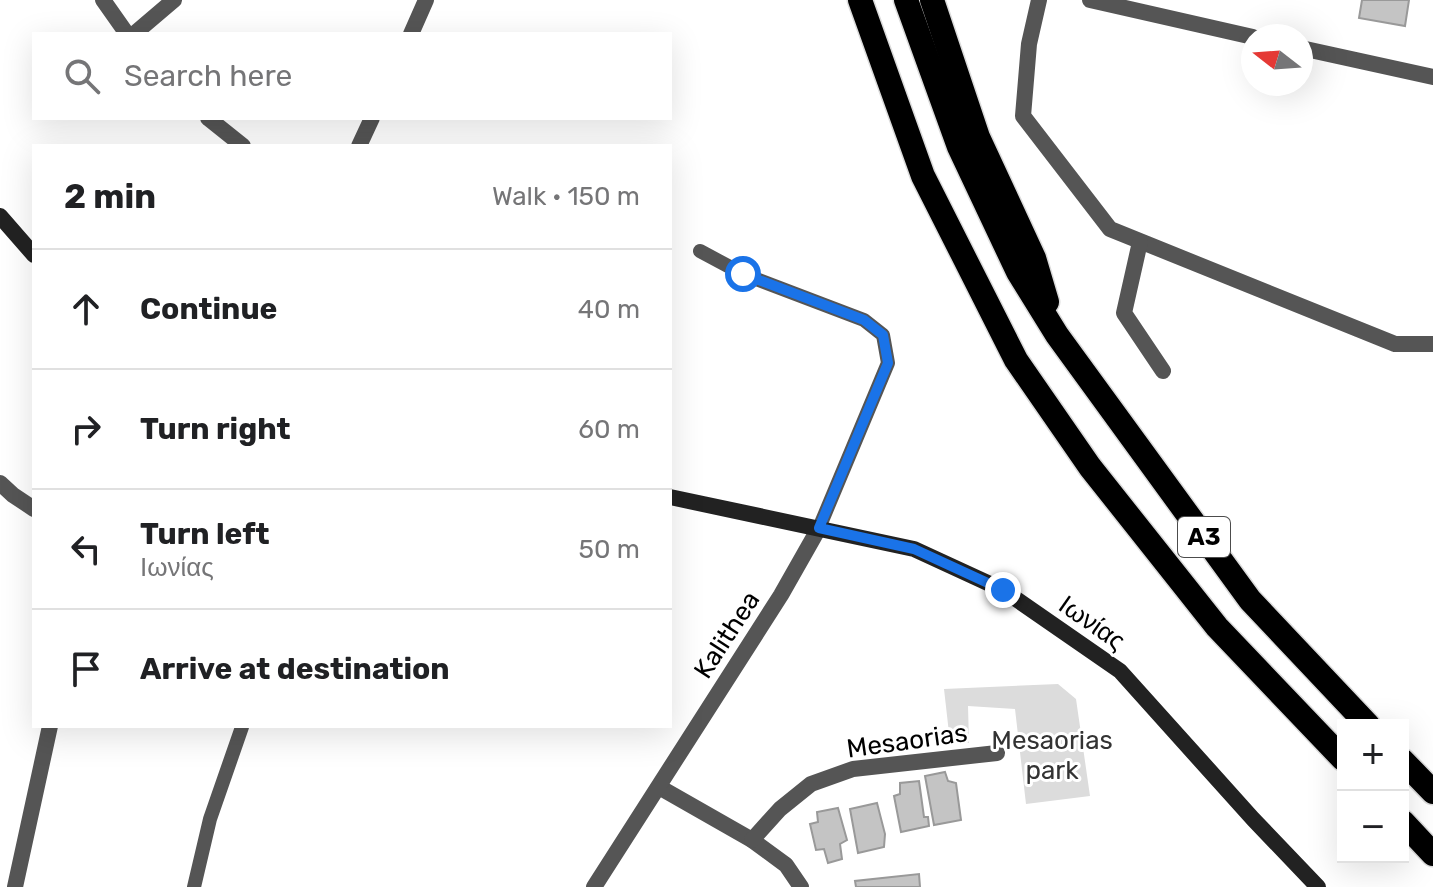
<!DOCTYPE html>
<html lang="en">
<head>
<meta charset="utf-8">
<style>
  :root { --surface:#fff; --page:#f6f6f6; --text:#202124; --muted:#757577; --line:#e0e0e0 }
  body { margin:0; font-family:Rubik,sans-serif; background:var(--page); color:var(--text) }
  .controls { position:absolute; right:24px; bottom:24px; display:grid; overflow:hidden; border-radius:0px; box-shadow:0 8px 32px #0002 }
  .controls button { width:72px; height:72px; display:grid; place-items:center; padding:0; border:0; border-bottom:2px solid var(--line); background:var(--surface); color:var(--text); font:40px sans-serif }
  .compass { position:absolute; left:1241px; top:24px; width:72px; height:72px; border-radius:50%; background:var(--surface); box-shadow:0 8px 32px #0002; rotate:287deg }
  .stop { position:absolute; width:24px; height:24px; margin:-18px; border:6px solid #1a73e8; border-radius:50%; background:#fff }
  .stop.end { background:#1a73e8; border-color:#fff; box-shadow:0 2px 8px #0008 }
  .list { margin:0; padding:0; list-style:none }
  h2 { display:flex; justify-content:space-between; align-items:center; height:104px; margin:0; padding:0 32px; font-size:34px }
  h2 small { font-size:26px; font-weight:400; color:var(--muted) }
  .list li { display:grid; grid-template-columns:52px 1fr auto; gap:24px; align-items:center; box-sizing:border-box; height:120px; padding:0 32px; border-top:2px solid var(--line) }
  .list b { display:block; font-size:30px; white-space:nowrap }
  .list p { margin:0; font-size:26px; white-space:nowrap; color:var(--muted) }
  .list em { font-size:26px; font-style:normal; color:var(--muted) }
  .icon { flex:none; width:44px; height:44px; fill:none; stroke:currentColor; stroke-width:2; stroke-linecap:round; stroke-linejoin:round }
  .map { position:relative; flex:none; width:1433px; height:887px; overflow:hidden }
  .search { position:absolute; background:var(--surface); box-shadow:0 8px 32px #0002; left:32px; top:32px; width:640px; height:88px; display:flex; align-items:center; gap:20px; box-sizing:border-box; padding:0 28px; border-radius:0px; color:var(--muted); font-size:30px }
  .panel { position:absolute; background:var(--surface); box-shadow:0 8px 32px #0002; left:32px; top:144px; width:640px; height:584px; border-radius:0px }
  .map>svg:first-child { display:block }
</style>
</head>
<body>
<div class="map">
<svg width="1433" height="887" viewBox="0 0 1433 887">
  <rect width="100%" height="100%" fill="#fff"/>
  <polygon fill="#dcdcdc" points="1058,684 1076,699 1090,796 1026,804 1015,709 968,706 969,743 950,742 944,689"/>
  <g fill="#c4c4c4" stroke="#999" stroke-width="2">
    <polygon points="1362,0 1409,0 1405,26 1359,18"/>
    <polygon points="945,772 948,781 956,783 961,820 934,825 925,776"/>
    <polygon points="919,781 924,817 928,817 929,826 901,832 894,796 900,794 900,783"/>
    <polygon points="877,803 885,834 884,847 858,853 850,809"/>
    <polygon points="838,808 847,840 840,844 842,859 828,863 824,849 816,850 810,824 818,822 817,812"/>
    <polygon points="919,874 920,887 856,887 855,881"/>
  </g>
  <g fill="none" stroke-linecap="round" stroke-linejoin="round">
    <defs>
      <g id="motorway">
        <polyline points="860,0 923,176 1016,360 1090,467 1217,627 1343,759"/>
        <polyline points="906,0 959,147 1018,272 1057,335 1250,600 1368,725"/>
        <polyline points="932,0 978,137 1034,258 1047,302"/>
        <polyline points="1403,761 1433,792"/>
        <polyline points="1403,822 1433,854"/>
      </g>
    </defs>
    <use href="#motorway" stroke="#dbdbdb" stroke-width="27"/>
    <g stroke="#555" stroke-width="14">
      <polyline points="700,251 743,274 864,320 883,335 888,363 819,528"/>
      <polyline points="194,887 210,819 242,727"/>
    </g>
    <g stroke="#555" stroke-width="16">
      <polyline points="103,0 127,34"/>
      <polyline points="1039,0 1029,44 1023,116 1110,229 1395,344 1433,344"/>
      <polyline points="1090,0 1253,37"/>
      <polyline points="134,34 174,0"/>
      <polyline points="411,34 426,0"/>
      <polyline points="1301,48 1433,77"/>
      <polyline points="208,118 243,146"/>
      <polyline points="359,146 372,118"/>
      <polyline points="1140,242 1124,313 1163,371"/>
      <polyline points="0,483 13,495 34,509"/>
      <polyline points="659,787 752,840 786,865 801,887"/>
      <polyline points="752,840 780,809 811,784 853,769 997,753"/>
      <polyline points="15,887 50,726"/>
      <polyline points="594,887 781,595 819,528"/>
    </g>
    <g stroke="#222" stroke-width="16">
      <polyline points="0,216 34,255"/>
      <polyline points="670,497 914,549 1003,590 1120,671 1253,819 1318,887"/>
    </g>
    <use href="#motorway" stroke="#000" stroke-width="24"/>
  </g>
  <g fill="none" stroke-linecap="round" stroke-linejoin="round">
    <polyline stroke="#1a73e8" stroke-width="10" points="743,274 864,320 883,335 888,363 819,528 914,549 1003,590"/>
  </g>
  <g text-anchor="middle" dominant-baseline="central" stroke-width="6" stroke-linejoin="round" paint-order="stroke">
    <rect fill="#fff" stroke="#4c4c4c" stroke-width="2" x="1178" y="517" width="52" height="40" rx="6"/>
    <g font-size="24" font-weight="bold" fill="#000">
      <text x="1204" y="537">A3</text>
    </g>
    <g font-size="26" fill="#000" stroke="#fff">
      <text transform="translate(1092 623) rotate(35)">Ιωνίας</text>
      <text transform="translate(727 635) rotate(-57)">Kalithea</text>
      <text transform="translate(907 741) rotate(-8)">Mesaorias</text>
    </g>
    <g font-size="26" fill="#333" stroke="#fff">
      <text x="1052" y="740">Mesaorias<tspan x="1052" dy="30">park</tspan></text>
    </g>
  </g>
</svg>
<div class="controls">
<button>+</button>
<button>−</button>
</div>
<svg class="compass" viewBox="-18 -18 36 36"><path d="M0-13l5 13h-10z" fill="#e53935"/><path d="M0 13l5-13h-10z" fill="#757577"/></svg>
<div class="stop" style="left:743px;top:274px"></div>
<div class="stop end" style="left:1003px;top:590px"></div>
<div class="search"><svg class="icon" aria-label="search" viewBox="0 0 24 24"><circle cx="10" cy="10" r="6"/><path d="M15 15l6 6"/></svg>Search here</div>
<section class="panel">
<h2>2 min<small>Walk · 150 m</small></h2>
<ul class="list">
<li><svg class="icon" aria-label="ahead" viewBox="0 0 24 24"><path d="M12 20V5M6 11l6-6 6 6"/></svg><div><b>Continue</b></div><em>40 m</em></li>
<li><svg class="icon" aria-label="right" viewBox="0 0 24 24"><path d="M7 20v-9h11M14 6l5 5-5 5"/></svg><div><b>Turn right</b></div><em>60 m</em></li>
<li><svg class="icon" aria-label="left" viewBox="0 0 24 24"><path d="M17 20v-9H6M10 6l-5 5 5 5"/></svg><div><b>Turn left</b><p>Ιωνίας</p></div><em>50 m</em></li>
<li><svg class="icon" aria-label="arrive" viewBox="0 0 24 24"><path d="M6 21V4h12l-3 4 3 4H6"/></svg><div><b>Arrive at destination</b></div></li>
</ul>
</section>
</div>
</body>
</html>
